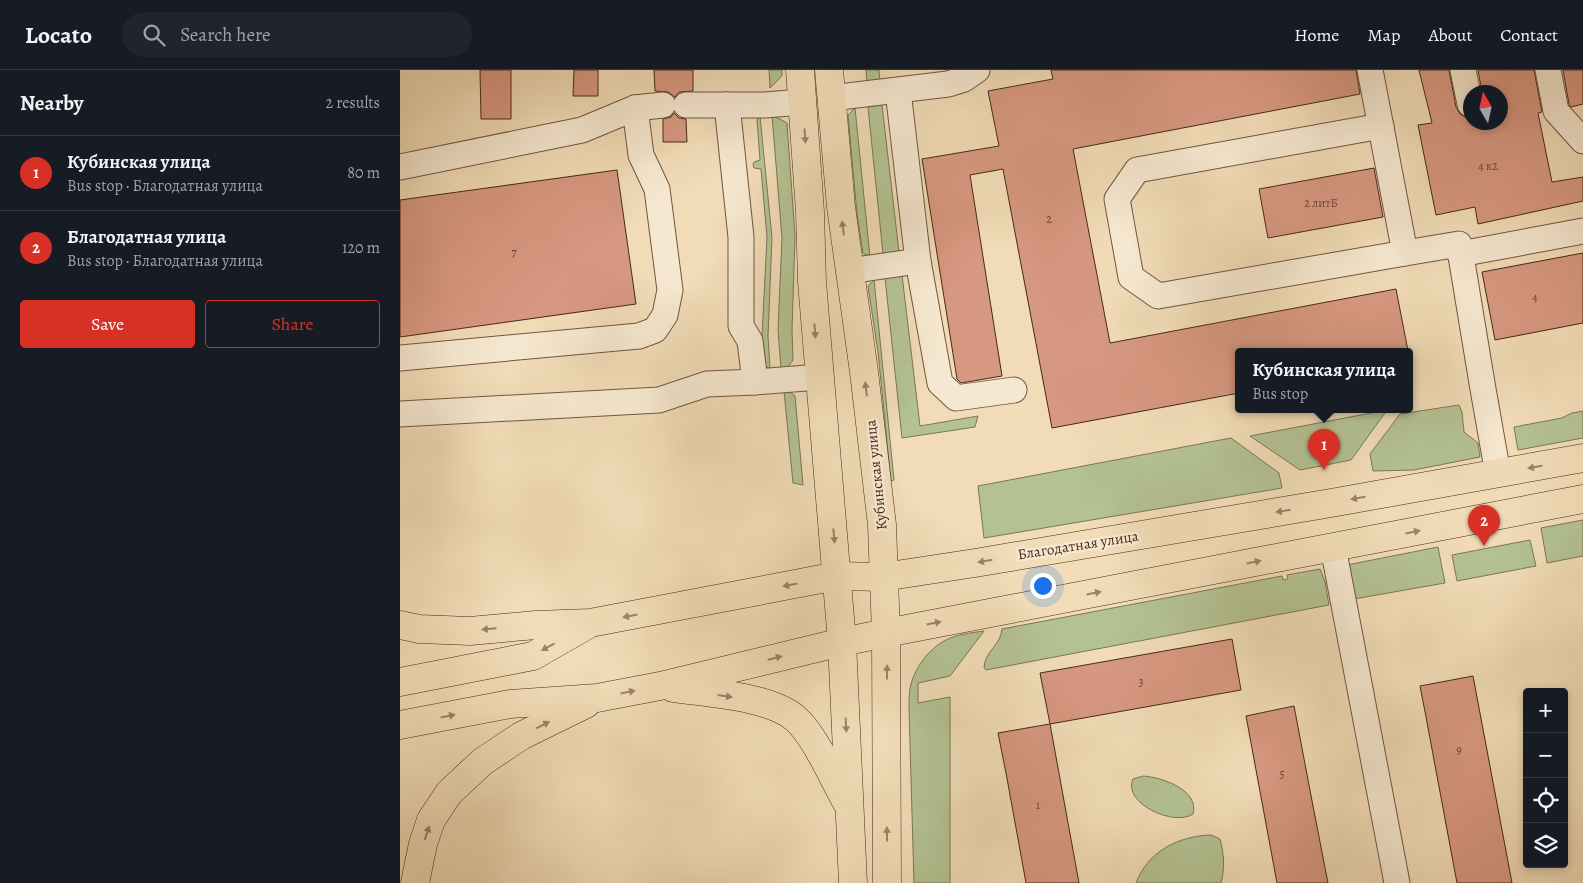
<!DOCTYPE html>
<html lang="en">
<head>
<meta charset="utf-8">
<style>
  :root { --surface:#171b24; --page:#20242c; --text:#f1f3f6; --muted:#9ea1a6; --line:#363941; --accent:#d93025 }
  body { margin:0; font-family:Alegreya,serif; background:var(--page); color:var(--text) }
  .controls { position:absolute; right:15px; bottom:15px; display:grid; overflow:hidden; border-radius:5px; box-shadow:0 2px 8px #0003 }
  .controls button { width:45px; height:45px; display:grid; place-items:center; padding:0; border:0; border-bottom:1px solid var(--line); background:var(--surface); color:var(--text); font:25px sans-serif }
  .compass { position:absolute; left:1063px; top:15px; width:45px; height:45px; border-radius:50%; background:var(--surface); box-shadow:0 2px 8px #0003; rotate:351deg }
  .you { position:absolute; left:642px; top:515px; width:18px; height:18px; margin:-12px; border:4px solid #fff; border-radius:50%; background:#1a73e8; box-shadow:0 0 0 8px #1a73e833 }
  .badge { display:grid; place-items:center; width:32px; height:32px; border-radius:50%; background:var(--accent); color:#fff; font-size:16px; font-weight:700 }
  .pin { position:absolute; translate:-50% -41px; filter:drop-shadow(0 1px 2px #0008) }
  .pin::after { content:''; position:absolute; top:26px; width:18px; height:15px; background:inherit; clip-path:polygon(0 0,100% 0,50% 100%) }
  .popup { position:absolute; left:835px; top:278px; width:178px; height:65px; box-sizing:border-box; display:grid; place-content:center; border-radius:5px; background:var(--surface); filter:drop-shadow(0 1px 4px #0005); font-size:16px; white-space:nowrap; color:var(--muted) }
  .popup b { font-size:19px; color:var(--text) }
  .popup::after { content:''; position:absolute; left:50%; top:100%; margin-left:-10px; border:10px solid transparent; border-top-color:var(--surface) }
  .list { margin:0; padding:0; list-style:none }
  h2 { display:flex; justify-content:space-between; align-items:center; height:65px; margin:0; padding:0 20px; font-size:21px }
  h2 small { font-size:16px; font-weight:400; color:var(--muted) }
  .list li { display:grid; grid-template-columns:32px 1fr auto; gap:15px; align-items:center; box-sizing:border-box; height:75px; padding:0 20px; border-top:1px solid var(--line) }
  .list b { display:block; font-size:19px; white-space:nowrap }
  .list p { margin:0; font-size:16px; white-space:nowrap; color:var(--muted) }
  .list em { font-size:16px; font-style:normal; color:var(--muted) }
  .actions { display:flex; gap:10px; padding:15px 20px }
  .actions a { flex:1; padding:11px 0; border:1px solid var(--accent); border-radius:5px; text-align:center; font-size:18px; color:var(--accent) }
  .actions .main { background:var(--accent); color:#fff }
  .icon { flex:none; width:28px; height:28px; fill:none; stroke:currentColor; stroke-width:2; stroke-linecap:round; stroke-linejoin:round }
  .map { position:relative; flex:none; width:1183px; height:813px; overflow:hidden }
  header { display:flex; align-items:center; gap:30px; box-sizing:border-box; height:70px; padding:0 25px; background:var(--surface); border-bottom:1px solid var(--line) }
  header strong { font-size:24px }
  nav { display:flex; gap:28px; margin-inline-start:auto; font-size:18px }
  .search { width:350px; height:45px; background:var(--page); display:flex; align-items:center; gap:12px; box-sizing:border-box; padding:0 18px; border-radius:28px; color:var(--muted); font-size:19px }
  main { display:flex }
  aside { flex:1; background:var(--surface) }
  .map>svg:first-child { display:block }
</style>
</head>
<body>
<header>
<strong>Locato</strong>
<div class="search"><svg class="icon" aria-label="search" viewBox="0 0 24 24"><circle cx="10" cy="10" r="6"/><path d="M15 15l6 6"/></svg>Search here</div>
<nav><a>Home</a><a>Map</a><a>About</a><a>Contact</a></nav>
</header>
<main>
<aside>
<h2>Nearby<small>2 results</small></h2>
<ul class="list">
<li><span class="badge">1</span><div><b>Кубинская улица</b><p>Bus stop · Благодатная улица</p></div><em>80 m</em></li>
<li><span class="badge">2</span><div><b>Благодатная улица</b><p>Bus stop · Благодатная улица</p></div><em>120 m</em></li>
</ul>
<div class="actions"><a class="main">Save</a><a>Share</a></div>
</aside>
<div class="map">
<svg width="1183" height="813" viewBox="0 0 1183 813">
  <rect width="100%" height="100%" fill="#f1dcb7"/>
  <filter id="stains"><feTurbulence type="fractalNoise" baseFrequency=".004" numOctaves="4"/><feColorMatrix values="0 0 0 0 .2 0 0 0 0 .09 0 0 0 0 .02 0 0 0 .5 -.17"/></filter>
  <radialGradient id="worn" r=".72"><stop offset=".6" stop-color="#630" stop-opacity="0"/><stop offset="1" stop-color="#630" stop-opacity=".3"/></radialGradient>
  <g fill="#b4c293" stroke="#7d7558">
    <polygon points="369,0 382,0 382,6 370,18"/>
    <polygon points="466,0 479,0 480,11 467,12"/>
    <polygon points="482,35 499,182 483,184 468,37"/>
    <polygon points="455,38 470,187 463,183 457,144 448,45"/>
    <polygon points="372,45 387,53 395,166 392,260 393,290 388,297 381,298 378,260 382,168"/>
    <polygon points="360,46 372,168 368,266 370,299 365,296 362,266 367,167 361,99 354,98 353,95 354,92 360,90 357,50"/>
    <polygon points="502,205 520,356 578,346 575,357 502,368 485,208"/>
    <polygon points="474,210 494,410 491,411 478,282 468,216"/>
    <polygon points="384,321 389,321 395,326 403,415 393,413"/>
    <polygon points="1059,335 1062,342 1064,362 1078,373 1080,387 1014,400 973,401 970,384 1000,344"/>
    <polygon points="987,340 951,390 900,400 850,366"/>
    <polygon points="1183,341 1183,368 1118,380 1114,357 1162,348 1172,343"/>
    <polygon points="831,368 879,403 882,418 584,468 578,416"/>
    <polygon points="1183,450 1183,486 1147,493 1141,458"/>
    <polygon points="1130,470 1136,496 1057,511 1052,485"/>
    <polygon points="1038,477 1045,513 954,529 947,495"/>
    <path d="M920 499 925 512 929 535 586 600 584 598C584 582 601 575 602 559L882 506 883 510 888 509 887 505Z"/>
    <path d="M584 561 550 606 518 613V633L550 627V813H514L509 638C509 632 509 625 510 619 513 600 529 578 546 570 557 564 571 563 584 561Z"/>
    <path d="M743 706C761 707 800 720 793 744 774 757 722 733 733 709Z"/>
    <path d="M811 765 820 769C824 783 825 799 821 813H736C748 781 779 766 811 765Z"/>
  </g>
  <g fill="#d79881" stroke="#46281c">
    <polygon points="80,0 111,0 111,49 81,49"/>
    <polygon points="174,0 198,0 198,26 173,26"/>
    <polygon points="254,0 293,0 293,21 279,22 275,27 268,22 255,21"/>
    <polygon points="651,0 956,0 960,24 673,79 710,273 996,219 1008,281 839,281 839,323 652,358 603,99 570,105 602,306 561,313 557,309 522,89 599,76 588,21 653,9"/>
    <polygon points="1019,0 1049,0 1056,37 1060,44 1065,47 1070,48 1070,52 1100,52 1100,22 1082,22 1078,0 1134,0 1142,42 1138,43 1152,112 1183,107 1183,131 1078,154 1075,137 1036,145 1018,55 1032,53"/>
    <polygon points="1163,0 1183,0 1183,34 1171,37 1169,34"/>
    <polygon points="274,43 279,48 286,49 287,72 263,72 263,49 271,47"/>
    <polygon points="974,98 983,147 868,168 859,119"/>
    <polygon points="217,100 236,234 0,267 0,130"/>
    <polygon points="1183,183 1183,253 1095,270 1082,202"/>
    <polygon points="832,569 841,620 650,654 640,603"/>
    <polygon points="1073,606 1112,813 1057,813 1026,647 1020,616"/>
    <polygon points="894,636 913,736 928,813 877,813 846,646"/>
    <polygon points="650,654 679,813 626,813 606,703 598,663"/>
  </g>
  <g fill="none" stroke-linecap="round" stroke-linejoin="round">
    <defs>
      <g id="minor">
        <polyline points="970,0 1005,183 1059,174 1083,319 1098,404"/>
        <polyline points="1063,0 1070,34"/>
        <polyline points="1148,0 1156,41 1183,71"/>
        <polyline points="498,21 518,191 540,313 556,328 614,320"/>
        <polyline points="431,28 548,14 564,9 577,0"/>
        <polyline points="286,35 365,35 402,32"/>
        <polyline points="327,35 341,167 341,256 350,271 355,312"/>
        <polyline points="981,56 737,100 717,129 731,207 758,226 1005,183"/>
        <polyline points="0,97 182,60 235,38 263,35"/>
        <polyline points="1060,184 1183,161"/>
        <polyline points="449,201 518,191"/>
        <polyline points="0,288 239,266 255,260 265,245 270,220 257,119 241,85 235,38"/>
        <polyline points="0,344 259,330 307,314 355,312 419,307"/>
        <polyline points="933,477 997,813"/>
      </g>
      <g id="major">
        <polyline points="400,0 410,142 412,212 442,572 453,813"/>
        <polyline points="429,0 441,137 464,302 482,455 486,563 487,813"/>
        <polyline points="0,555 19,559 70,561 136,555 190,553 437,506 483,507 575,493 931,433 1183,388"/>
        <polyline points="0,612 133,586 187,555"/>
        <path d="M273 618C307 623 370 626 396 649 415 666 433 708 446 731"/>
        <polyline points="0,655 110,634 197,628 260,616 442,572 486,563 1183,429"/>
        <polyline points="15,813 23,774 31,750 49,723 82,692 121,666 186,634"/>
      </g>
    </defs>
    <use href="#minor" stroke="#715543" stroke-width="27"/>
    <use href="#major" stroke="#46281c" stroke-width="29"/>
    <use href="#minor" stroke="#f6e8d0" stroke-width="25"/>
    <use href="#major" stroke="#f1dcb7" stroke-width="28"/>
  </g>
  <defs><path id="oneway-solid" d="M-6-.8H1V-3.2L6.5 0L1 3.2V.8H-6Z" transform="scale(1.25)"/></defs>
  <g fill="#9c826a">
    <use href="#oneway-solid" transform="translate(405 66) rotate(86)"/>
    <use href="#oneway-solid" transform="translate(443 158) rotate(-98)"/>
    <use href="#oneway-solid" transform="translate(415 261) rotate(85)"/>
    <use href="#oneway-solid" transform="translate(466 319) rotate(-97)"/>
    <use href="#oneway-solid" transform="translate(1135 397) rotate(170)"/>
    <use href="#oneway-solid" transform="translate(958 428) rotate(170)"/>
    <use href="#oneway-solid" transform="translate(883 441) rotate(171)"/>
    <use href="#oneway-solid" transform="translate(1013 462) rotate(-11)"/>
    <use href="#oneway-solid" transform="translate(434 466) rotate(85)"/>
    <use href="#oneway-solid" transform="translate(585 491) rotate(170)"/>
    <use href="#oneway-solid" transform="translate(854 492) rotate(-11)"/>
    <use href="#oneway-solid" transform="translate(390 515) rotate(169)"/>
    <use href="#oneway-solid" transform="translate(694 523) rotate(-11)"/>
    <use href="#oneway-solid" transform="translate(230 546) rotate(169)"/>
    <use href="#oneway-solid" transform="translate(534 553) rotate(-11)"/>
    <use href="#oneway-solid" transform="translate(89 559) rotate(175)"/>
    <use href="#oneway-solid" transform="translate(148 577) rotate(151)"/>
    <use href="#oneway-solid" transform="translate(375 588) rotate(-14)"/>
    <use href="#oneway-solid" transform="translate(487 602) rotate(-90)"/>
    <use href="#oneway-solid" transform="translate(228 622) rotate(-11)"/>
    <use href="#oneway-solid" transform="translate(325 626) rotate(8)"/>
    <use href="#oneway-solid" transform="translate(48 646) rotate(-11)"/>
    <use href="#oneway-solid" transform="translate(143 655) rotate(-27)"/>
    <use href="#oneway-solid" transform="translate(446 655) rotate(87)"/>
    <use href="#oneway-solid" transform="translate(27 763) rotate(-71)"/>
    <use href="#oneway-solid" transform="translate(487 764) rotate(-90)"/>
  </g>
  <g text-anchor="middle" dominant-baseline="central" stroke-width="5" stroke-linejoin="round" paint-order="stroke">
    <g font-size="12" fill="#6a4435">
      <text x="1088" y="96">4 к2</text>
      <text x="921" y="133">2 литБ</text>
      <text x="649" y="149">2</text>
      <text x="114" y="182">7</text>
      <text x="1135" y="227">4</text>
      <text x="741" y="612">3</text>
      <text x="1059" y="680">9</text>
      <text x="882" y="704">5</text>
      <text x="638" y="735">1</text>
    </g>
    <g font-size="15" fill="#46281c" stroke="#f6e8d0">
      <text transform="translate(476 405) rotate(-96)">Кубинская улица</text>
      <text transform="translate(678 475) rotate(-9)">Благодатная улица</text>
    </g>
  </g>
  <rect width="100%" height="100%" filter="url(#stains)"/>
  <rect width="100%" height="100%" fill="url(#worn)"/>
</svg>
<div class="controls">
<button>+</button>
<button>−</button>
<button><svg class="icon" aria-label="locate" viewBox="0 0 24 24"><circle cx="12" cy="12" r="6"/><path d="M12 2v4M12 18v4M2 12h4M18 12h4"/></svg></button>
<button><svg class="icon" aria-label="layers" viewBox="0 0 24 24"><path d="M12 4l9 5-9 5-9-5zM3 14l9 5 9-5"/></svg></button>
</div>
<svg class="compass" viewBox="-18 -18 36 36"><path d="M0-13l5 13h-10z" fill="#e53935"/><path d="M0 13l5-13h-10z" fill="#9ea1a6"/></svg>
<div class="you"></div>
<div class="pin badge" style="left:924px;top:400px">1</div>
<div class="popup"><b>Кубинская улица</b>Bus stop</div>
<div class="pin badge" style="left:1084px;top:476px">2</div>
</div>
</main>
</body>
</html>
